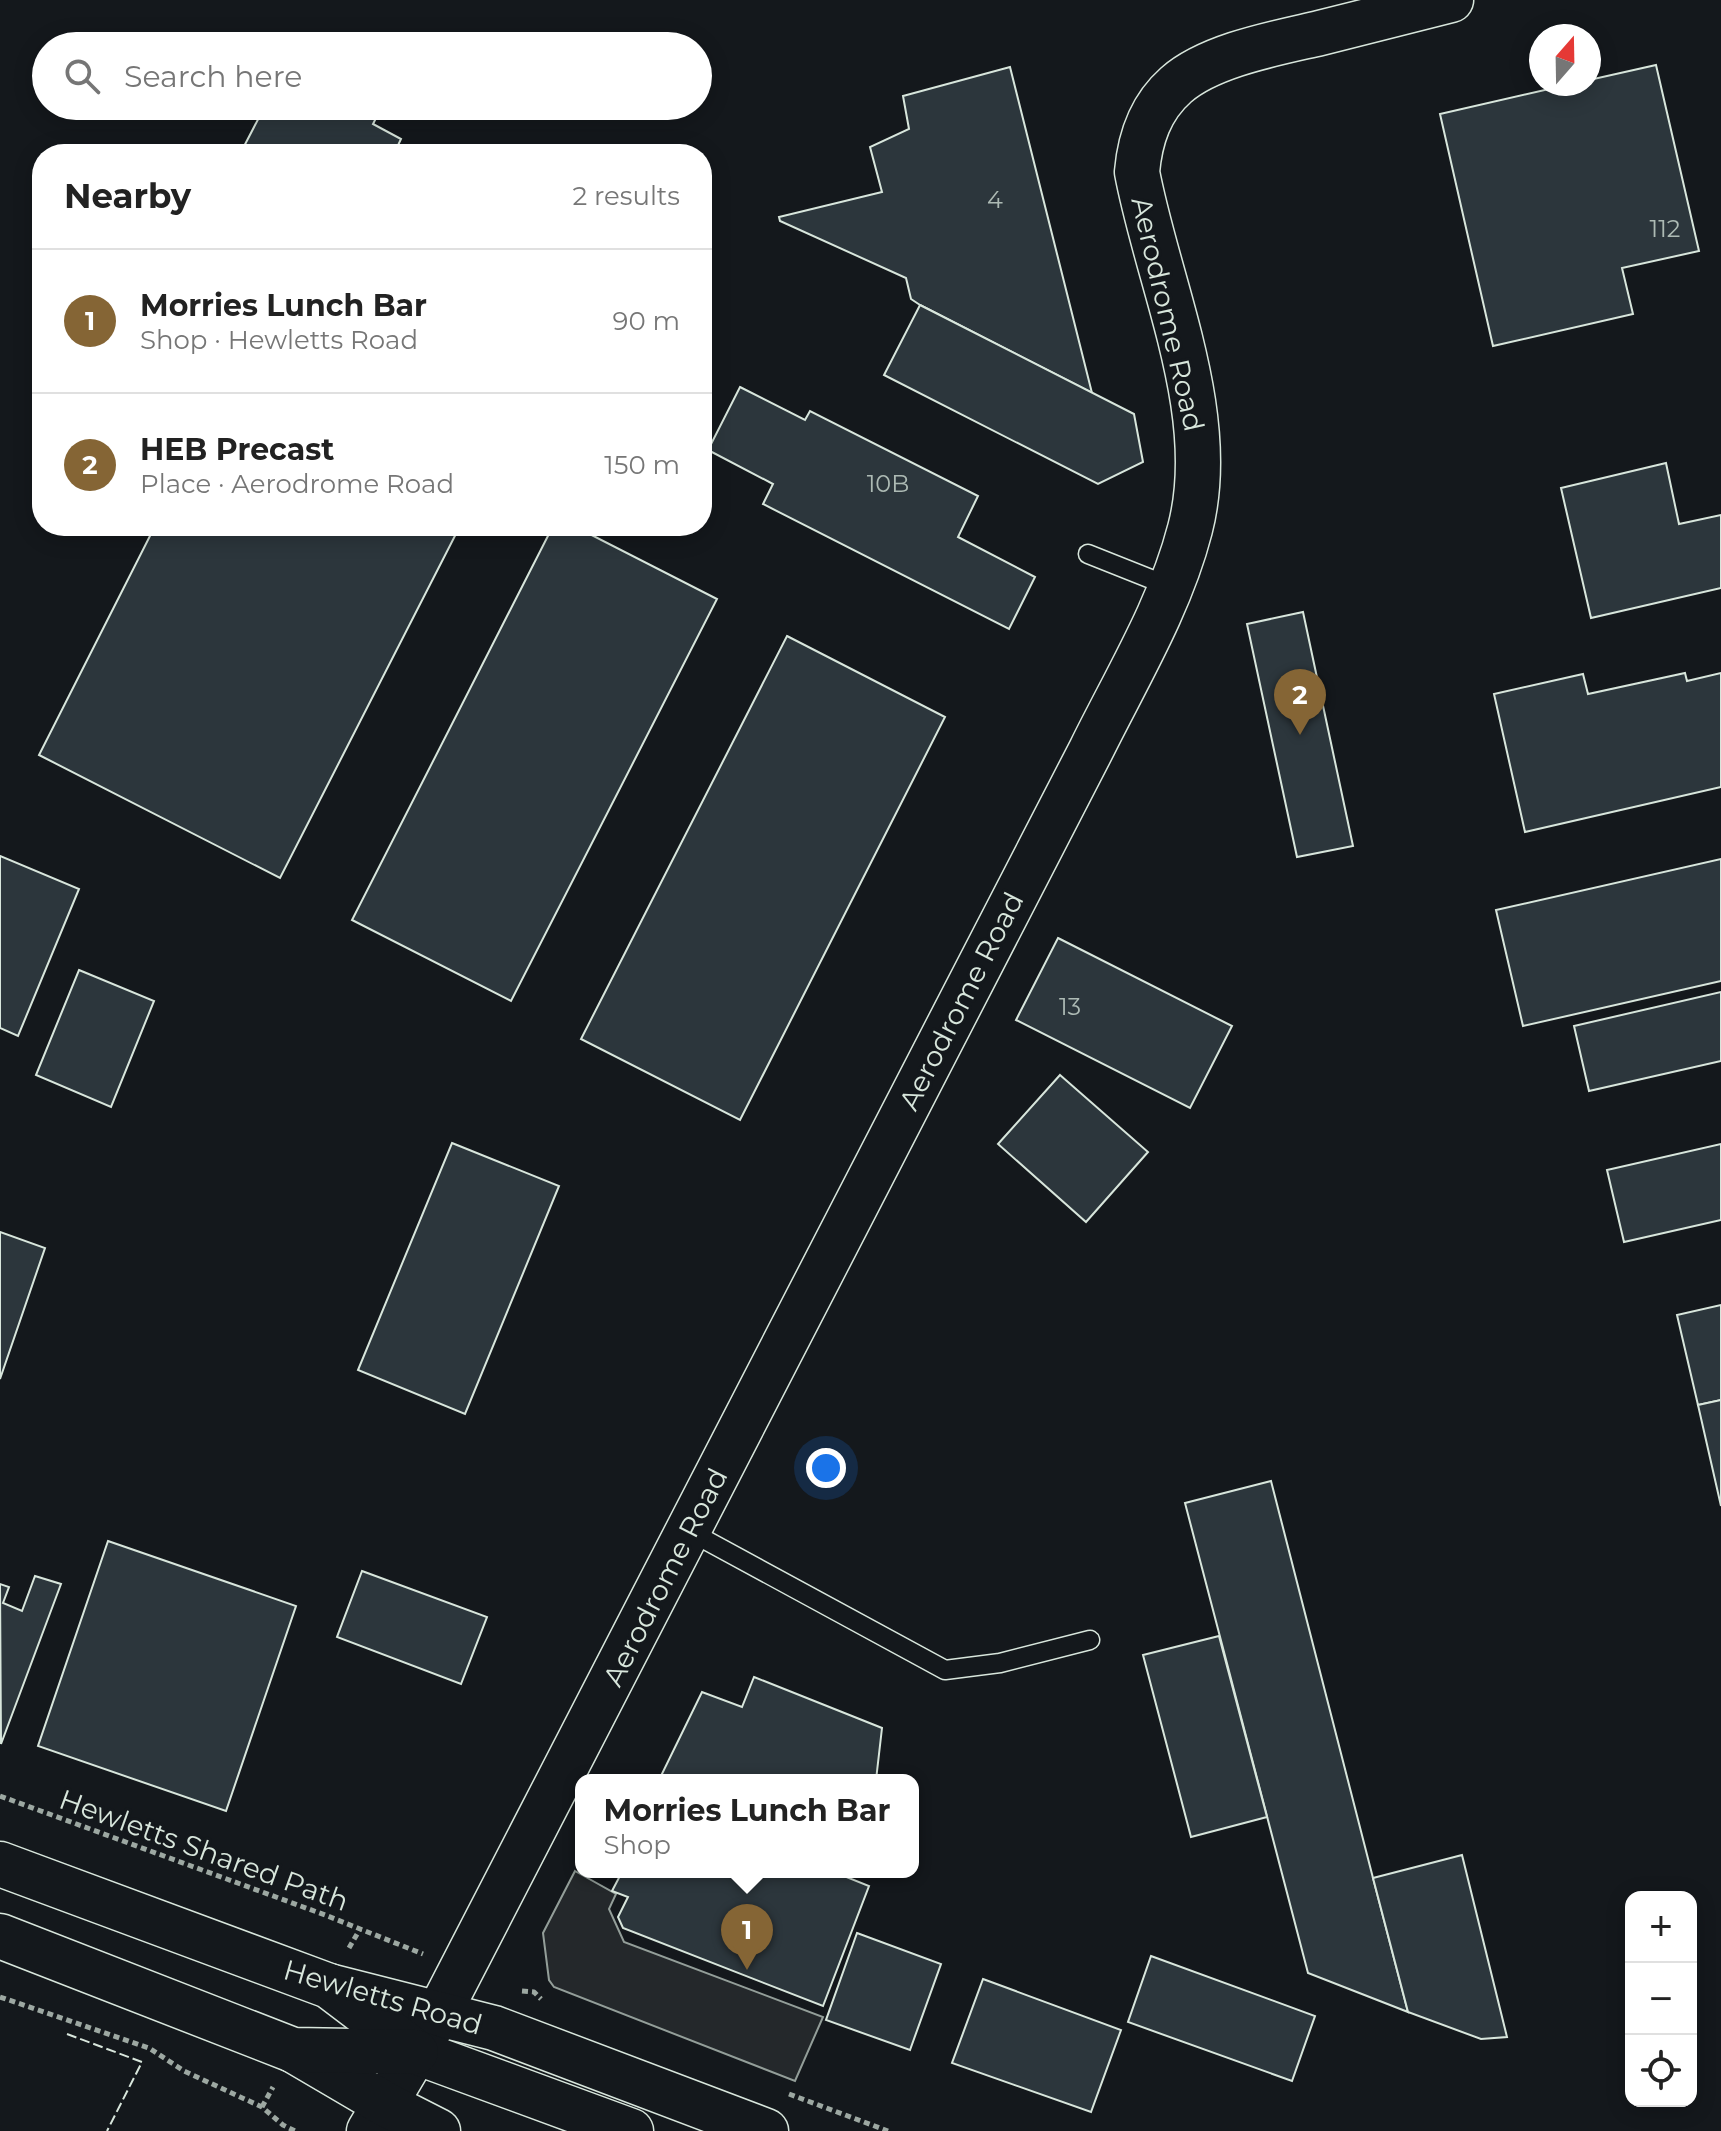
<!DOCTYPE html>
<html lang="en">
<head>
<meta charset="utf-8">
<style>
  :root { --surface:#fff; --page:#f2f2f2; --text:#222; --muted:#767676; --line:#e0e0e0; --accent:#856535 }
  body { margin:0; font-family:Montserrat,sans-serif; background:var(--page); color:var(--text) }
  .controls { position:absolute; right:24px; bottom:24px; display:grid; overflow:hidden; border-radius:16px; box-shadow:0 4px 20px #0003 }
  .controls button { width:72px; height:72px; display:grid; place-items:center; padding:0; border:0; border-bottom:2px solid var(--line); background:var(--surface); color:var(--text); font:40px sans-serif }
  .compass { position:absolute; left:1529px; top:24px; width:72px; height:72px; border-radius:50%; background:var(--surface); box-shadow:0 4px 20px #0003; rotate:20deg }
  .you { position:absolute; left:826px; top:1468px; width:28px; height:28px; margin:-20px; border:6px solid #fff; border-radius:50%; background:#1a73e8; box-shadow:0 0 0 12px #1a73e833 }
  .badge { display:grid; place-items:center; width:52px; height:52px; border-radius:50%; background:var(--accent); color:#fff; font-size:26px; font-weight:700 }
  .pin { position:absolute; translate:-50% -66px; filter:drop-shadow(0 2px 4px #0008) }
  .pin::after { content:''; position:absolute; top:42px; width:28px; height:24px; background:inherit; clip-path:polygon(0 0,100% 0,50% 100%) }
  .popup { position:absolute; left:575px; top:1774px; width:344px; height:104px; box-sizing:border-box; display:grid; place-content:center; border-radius:16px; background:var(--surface); filter:drop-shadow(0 2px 6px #0005); font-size:26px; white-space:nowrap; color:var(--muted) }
  .popup b { font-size:30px; color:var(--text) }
  .popup::after { content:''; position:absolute; left:50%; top:100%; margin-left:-16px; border:16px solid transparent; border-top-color:var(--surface) }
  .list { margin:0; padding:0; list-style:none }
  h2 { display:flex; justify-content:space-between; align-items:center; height:104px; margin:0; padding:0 32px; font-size:34px }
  h2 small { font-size:26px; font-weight:400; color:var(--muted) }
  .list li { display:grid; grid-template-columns:52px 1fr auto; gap:24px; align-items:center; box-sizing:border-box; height:144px; padding:0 32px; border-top:2px solid var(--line) }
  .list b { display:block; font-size:30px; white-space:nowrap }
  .list p { margin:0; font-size:26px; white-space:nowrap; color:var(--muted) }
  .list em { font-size:26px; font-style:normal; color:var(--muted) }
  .icon { flex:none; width:44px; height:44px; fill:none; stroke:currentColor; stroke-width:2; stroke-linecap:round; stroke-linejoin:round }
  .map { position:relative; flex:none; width:1721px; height:2131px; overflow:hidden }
  .search { position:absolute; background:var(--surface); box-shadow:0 4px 20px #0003; left:32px; top:32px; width:680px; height:88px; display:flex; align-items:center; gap:20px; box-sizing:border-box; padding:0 28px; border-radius:44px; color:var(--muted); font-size:30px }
  .panel { position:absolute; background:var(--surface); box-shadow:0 4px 20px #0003; left:32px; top:144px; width:680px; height:392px; border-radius:32px }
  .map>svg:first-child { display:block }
</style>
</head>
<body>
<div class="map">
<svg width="1721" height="2131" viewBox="0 0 1721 2131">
  <rect width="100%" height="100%" fill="#14181c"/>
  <polygon fill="#24282b" stroke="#939e99" stroke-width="2" points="575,1871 616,1894 609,1909 624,1942 823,2017 795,2081 554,1987 549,1980 543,1933"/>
  <g fill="#2c363c" stroke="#d8e6dc" stroke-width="2">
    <polygon points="1656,65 1699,251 1622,268 1633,314 1493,346 1440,114 1571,84 1589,84 1589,80"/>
    <polygon points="1010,67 1092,393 920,305 911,299 906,278 780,221 779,217 882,192 870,147 909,129 903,96"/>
    <polygon points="265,106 382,106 373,124 401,139 394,154 240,154"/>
    <polygon points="920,305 1134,414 1143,462 1098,484 884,375"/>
    <polygon points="740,387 805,420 810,411 978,496 958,537 1035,577 1009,629 763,504 773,484 708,450"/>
    <polygon points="1666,463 1679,524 1721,515 1721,588 1591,618 1561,488"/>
    <polygon points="155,526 460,526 280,878 39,755"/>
    <polygon points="553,526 574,526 717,599 511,1001 352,920"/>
    <polygon points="1303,612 1353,846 1297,857 1247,624"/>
    <polygon points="787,636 945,717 740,1120 581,1039"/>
    <polygon points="1685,673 1687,681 1721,673 1721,787 1525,832 1494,694 1583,674 1588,694"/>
    <polygon points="0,856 79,889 18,1036 0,1028"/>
    <polygon points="1721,859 1721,981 1523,1026 1496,910"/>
    <polygon points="1058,938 1232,1026 1190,1108 1016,1020"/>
    <polygon points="79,970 154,1001 111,1107 36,1075"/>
    <polygon points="1721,992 1721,1061 1589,1091 1574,1026"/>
    <polygon points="1060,1075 1148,1152 1086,1222 998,1144"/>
    <polygon points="452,1143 559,1186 465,1414 358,1370"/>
    <polygon points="1721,1144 1721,1220 1624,1242 1607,1170"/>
    <polygon points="0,1232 45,1248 0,1379"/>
    <polygon points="1721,1305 1721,1400 1698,1405 1677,1315"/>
    <polygon points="1721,1400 1721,1506 1698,1405"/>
    <polygon points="1271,1481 1373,1878 1408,2012 1308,1973 1185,1503"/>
    <polygon points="108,1541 296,1606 226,1811 38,1746"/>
    <polygon points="362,1571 487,1617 461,1684 337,1637"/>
    <polygon points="35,1576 61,1584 1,1744 0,1584 9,1587 3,1603 22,1611"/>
    <polygon points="1219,1636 1267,1817 1191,1837 1143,1655"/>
    <polygon points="754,1677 882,1728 876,1780 659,1780 702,1692 742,1707"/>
    <polygon points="1462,1855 1507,2037 1481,2039 1408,2012 1373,1878"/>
    <polygon points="622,1872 834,1872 869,1886 823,2006 623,1928 618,1917 628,1897 612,1891"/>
    <polygon points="857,1933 941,1964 910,2050 826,2020"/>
    <polygon points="1151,1956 1315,2016 1292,2081 1128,2022"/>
    <polygon points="983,1979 1121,2030 1091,2112 952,2063"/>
  </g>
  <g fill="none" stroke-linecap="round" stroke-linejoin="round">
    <defs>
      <g id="service">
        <polyline points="1088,554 1171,587"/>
        <polyline points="689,1531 945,1670 1000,1663 1090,1640"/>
      </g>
      <path id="tertiary" d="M369 2131 439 2013 1091 750C1126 679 1170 607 1190 529 1220 414 1158 284 1137 172 1140 138 1150 108 1176 85 1210 55 1277 43 1320 33 1363 22 1407 11 1451 0"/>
      <g id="secondary">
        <polyline points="329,1986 494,2028 766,2131"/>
        <polyline points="293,2050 385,2104 438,2131"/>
      </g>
      <g id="trunk">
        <polyline points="0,1864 329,1986 416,2052 631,2131"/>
        <polyline points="0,1936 293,2050 416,2052"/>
      </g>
    </defs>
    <use href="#service" stroke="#d8e6dc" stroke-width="21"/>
    <use href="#tertiary" stroke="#d8e6dc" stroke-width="47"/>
    <use href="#secondary" stroke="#d8e6dc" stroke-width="47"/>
    <use href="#trunk" stroke="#d8e6dc" stroke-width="47"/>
    <g stroke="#9da8a2" stroke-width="5" stroke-dasharray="6 4" stroke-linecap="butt">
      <polyline points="0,1796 325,1915 423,1954"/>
      <polyline points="349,1948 360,1929"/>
      <polyline points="522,1991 534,1992 541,1999"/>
      <polyline points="0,1997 149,2048 184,2071 262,2107 283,2125 295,2131"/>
      <polyline points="789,2094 888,2131"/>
      <polyline points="262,2107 273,2087"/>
    </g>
    <use href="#service" stroke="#14181c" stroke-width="18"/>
    <use href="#tertiary" stroke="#14181c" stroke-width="44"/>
    <use href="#secondary" stroke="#14181c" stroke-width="44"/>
    <use href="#trunk" stroke="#14181c" stroke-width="44"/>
    <polyline stroke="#d8e6dc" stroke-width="2" stroke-dasharray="10 4" stroke-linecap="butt" points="67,2034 142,2062 107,2131"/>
  </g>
  <g text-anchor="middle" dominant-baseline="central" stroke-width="6" stroke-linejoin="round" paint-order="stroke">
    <g font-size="24" fill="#adbab4">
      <text x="995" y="199">4</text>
      <text x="1665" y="228">112</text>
      <text x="888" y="483">10B</text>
      <text x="1070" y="1006">13</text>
    </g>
    <g font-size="28" fill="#d8e6dc" stroke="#14181c">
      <text transform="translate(1168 314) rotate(77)">Aerodrome Road</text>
      <text transform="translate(961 1001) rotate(-63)">Aerodrome Road</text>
      <text transform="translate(665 1577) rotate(-63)">Aerodrome Road</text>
      <text transform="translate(204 1850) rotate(20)">Hewletts Shared Path</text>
      <text transform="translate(383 1997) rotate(16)">Hewletts Road</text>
    </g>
  </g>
</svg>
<div class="controls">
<button>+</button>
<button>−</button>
<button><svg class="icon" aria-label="locate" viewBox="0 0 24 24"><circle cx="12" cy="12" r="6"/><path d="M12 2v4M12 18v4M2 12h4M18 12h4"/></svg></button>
</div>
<svg class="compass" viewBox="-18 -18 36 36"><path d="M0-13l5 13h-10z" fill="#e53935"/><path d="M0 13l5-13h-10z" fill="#767676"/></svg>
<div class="you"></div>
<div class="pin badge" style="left:747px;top:1970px">1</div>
<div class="popup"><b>Morries Lunch Bar</b>Shop</div>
<div class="pin badge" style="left:1300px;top:735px">2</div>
<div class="search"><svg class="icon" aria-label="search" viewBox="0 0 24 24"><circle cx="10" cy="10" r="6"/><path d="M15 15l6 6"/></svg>Search here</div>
<section class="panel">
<h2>Nearby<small>2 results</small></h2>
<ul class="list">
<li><span class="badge">1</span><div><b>Morries Lunch Bar</b><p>Shop · Hewletts Road</p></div><em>90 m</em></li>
<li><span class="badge">2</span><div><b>HEB Precast</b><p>Place · Aerodrome Road</p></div><em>150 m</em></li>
</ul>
</section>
</div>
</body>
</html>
